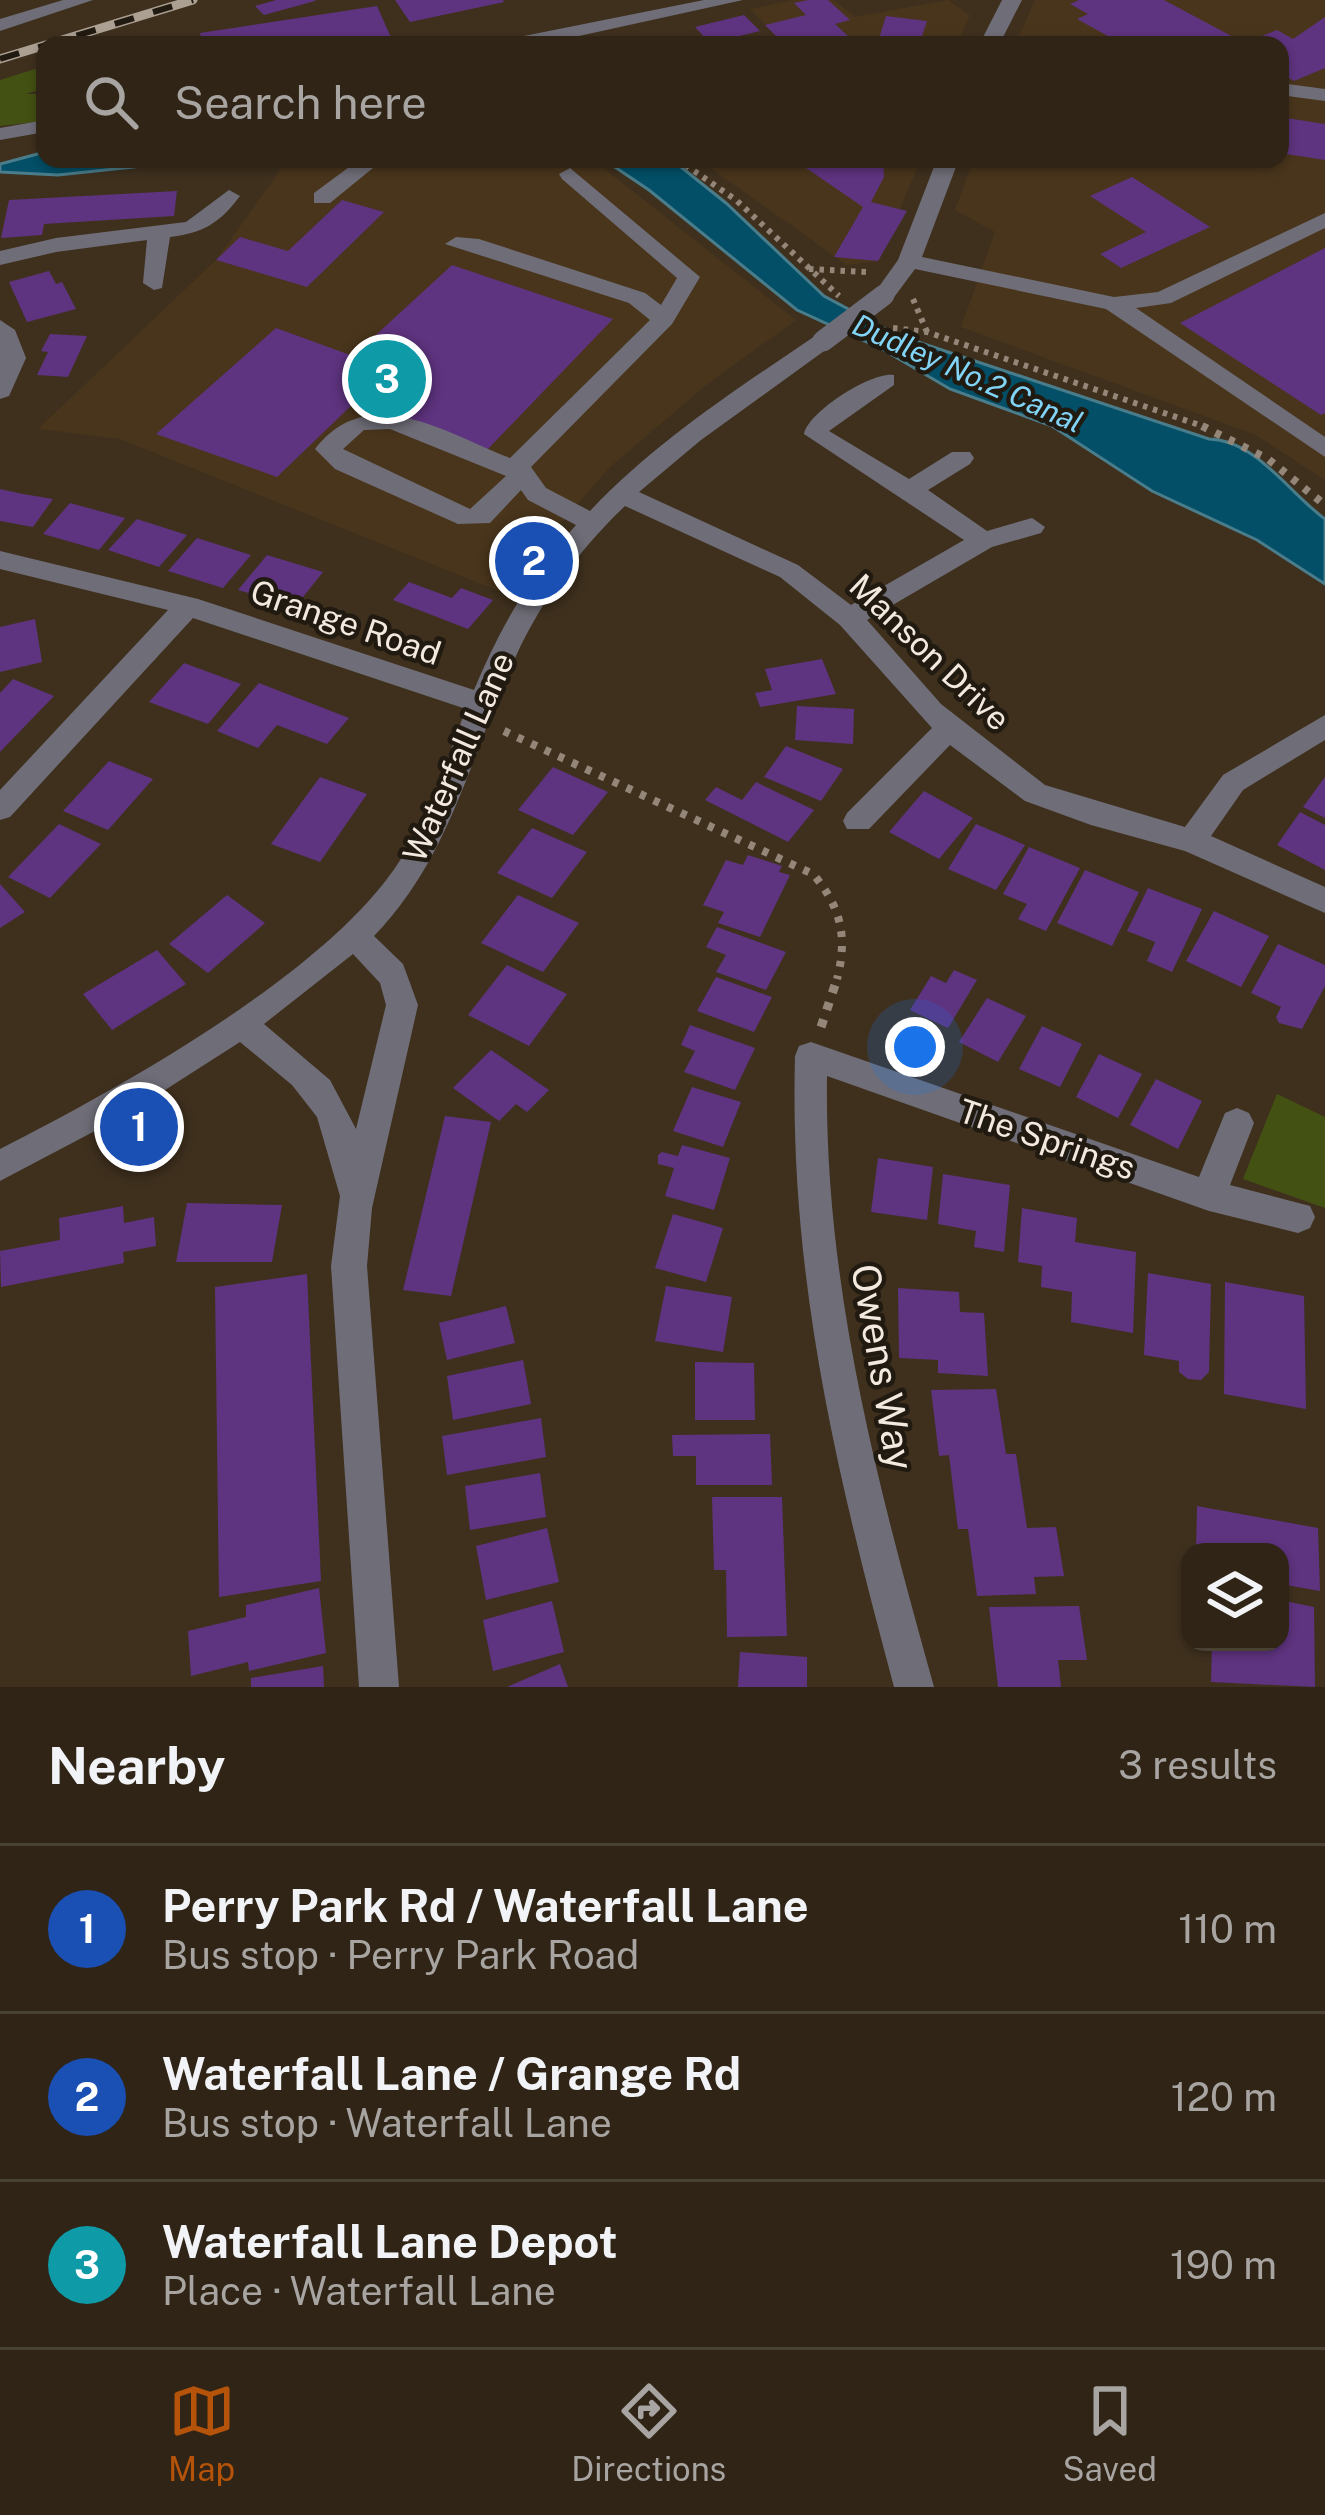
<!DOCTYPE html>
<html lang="en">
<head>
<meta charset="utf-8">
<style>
  :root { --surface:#2f2416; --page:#372c1f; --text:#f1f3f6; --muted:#a7a4a1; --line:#4a4135; --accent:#b45309 }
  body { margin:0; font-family:"Public Sans",sans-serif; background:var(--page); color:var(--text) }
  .controls { position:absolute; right:36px; bottom:36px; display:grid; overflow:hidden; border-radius:24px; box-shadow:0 3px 9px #0004 }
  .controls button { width:108px; height:108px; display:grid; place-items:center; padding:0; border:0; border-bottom:3px solid var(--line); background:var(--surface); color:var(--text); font:60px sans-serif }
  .you { position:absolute; left:915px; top:1047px; width:42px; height:42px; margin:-30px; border:9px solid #fff; border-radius:50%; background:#1a73e8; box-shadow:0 0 0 18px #1a73e833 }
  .badge { display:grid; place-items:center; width:78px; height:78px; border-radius:50%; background:var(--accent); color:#fff; font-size:39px; font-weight:700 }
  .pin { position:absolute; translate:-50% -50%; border:6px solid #fff; box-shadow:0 3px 12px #0006 }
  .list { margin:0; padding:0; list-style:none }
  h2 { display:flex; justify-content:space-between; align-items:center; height:156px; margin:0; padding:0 48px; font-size:51px }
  h2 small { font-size:39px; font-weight:400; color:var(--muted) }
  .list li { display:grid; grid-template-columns:78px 1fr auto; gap:36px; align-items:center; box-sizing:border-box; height:168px; padding:0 48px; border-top:3px solid var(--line) }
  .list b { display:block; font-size:45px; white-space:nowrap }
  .list p { margin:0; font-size:39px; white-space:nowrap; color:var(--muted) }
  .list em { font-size:39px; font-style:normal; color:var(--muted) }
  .icon { flex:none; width:66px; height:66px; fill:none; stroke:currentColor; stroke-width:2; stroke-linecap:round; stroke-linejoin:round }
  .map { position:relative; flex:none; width:1325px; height:1687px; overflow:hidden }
  .search { position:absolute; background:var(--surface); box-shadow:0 3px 9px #0004; left:36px; right:36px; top:36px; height:132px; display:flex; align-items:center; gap:30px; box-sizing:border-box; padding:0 42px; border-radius:24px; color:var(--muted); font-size:45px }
  .sheet { height:660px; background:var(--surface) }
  nav { display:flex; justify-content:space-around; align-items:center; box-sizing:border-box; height:168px; border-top:3px solid var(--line); background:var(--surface); font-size:33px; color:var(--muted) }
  nav a { display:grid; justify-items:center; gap:6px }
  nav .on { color:var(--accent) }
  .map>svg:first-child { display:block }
</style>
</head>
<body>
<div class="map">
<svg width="1325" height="1687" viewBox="0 0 1325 1687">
  <rect width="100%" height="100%" fill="#3f301e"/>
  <g fill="#49351c">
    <polygon points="793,0 834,0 855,17 948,0 970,15 957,45 785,45 750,9"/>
    <polygon points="1035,0 1325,0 1325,480 1256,435 961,327 995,232 955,210 974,159 1280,159 1280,45 1015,45"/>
    <polygon points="288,159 592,159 796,320 706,385 610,467 501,592 120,439 38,429 216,260"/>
    <polygon points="698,159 921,159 878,261 847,265"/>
  </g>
  <g fill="#435212">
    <polygon points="45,66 45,88 26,94 45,94 45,121 0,126 0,80"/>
    <polygon points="1277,1094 1325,1117 1325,1208 1243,1179"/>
  </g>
  <g fill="#024f67" stroke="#4a7d8b" stroke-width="3">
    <polygon points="45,152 45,159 209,159 58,175 0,172 0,164"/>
    <path d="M603 159H671L726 203 824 296 897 335 1209 439C1256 440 1289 493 1325 519V584L1257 540 1152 491 1052 426 950 389 882 349 797 310 649 190Z"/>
  </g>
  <g fill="#5e337f">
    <polygon points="276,0 315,0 315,1 264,15 255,6"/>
    <polygon points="395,0 503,0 504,2 410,22"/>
    <polygon points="808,0 828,0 850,20 835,24 850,38 883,45 785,45 765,25 806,15 794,3"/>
    <polygon points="1079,0 1164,0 1237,39 1224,45 1124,45 1077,19 1088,14 1070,4"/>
    <polygon points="377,6 393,42 203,45 200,33"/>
    <polygon points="744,15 760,31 710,43 695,27"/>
    <polygon points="886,16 927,21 919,45 878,42"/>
    <polygon points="1325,17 1325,68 1294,81 1280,73 1280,45 1239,45 1277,30 1293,39"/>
    <polygon points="1280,117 1325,124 1325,160 1280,153"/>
    <polygon points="793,159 883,159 884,177 871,202 907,211 878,261 834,257 863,207"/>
    <polygon points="1132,177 1210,227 1121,268 1100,254 1146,232 1090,196"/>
    <polygon points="177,191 174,216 44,224 42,235 1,238 9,200"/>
    <polygon points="342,200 384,212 307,287 216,260 240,237 288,251"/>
    <polygon points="1325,248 1325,413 1321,415 1180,323"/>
    <polygon points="452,265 613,319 486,451 355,402 277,477 156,434 276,328 353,356"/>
    <polygon points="49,271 56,284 62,282 76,309 27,322 9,282"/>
    <polygon points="50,334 87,336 68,377 37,375 48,352 41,351"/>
    <polygon points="0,489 23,494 53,499 33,527 0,521"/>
    <polygon points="70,503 125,518 99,550 43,534"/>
    <polygon points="137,519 187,535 159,567 108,550"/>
    <polygon points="197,538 251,555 223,588 168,571"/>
    <polygon points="267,555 323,572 295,607 238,590"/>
    <polygon points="409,582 452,598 461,588 493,600 468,629 393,600"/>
    <polygon points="35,619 42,662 0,672 0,627"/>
    <polygon points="822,659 836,694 760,707 755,693 772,690 765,669"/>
    <polygon points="184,663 241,684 208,724 149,702"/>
    <polygon points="13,679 54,696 0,752 0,693"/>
    <polygon points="259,683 349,718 327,744 277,725 258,748 217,731"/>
    <polygon points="797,706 854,709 853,744 795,740"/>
    <polygon points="786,746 843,769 821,801 764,777"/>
    <polygon points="109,761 153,779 108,830 63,811"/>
    <polygon points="553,767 608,792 573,835 518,810"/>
    <polygon points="320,777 367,794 320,862 271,844"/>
    <polygon points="1325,777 1325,818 1303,807"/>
    <polygon points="756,782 814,810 788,842 705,800 716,787 742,800"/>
    <polygon points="924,791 973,818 939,859 889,832"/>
    <polygon points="1300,812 1325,825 1325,870 1277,845"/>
    <polygon points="59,824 101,844 50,898 8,877"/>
    <polygon points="976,824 1025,845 996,890 948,869"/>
    <polygon points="532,828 587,852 552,898 497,873"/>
    <polygon points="1029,847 1080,868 1046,931 1018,919 1027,904 1003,894"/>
    <polygon points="748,855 782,866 779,872 790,875 760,937 718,923 724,912 703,905 726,860 743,865"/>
    <polygon points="1085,870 1139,892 1112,946 1057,923"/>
    <polygon points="0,884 25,912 0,928"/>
    <polygon points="1148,888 1202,909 1172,972 1147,961 1155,942 1127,931"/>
    <polygon points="227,895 265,923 208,973 169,944"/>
    <polygon points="518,895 579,923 543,972 481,943"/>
    <polygon points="1214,911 1269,936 1241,987 1186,961"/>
    <polygon points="717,927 786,952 766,990 716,972 726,955 706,947"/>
    <polygon points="1278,944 1325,965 1325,986 1302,1029 1279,1023 1276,1017 1281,1007 1251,993"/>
    <polygon points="157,950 186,984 112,1030 83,994"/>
    <polygon points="507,965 567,994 529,1046 468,1015"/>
    <polygon points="954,970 977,980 948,1028 910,1010 931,976 946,983"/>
    <polygon points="716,977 772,997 754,1032 697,1011"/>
    <polygon points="987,998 1026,1016 998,1062 959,1042"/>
    <polygon points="690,1025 755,1048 735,1090 684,1072 695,1051 681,1045"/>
    <polygon points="1042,1026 1082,1044 1060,1087 1019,1069"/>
    <polygon points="491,1050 549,1090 527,1112 516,1104 499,1121 453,1088"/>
    <polygon points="1099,1054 1142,1074 1118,1118 1076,1097"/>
    <polygon points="1156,1079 1202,1101 1178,1149 1130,1125"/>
    <polygon points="692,1087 741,1102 723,1147 673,1131"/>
    <polygon points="445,1116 491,1122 451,1296 403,1290"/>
    <polygon points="682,1145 730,1158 714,1210 665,1196 674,1168 658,1164 658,1155 662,1152 678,1156"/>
    <polygon points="878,1158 933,1167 927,1220 871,1212"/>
    <polygon points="943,1174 1010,1185 1004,1252 974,1247 976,1231 938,1224"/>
    <polygon points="187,1203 282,1205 272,1262 176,1262"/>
    <polygon points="123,1206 124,1223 154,1217 156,1246 123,1252 124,1263 1,1287 0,1251 60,1240 59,1218"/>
    <polygon points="1022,1208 1077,1218 1075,1242 1136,1252 1133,1333 1071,1322 1072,1292 1041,1287 1042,1266 1018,1262"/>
    <polygon points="673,1214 723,1228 706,1282 655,1268"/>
    <polygon points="1148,1273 1211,1284 1209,1372 1201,1380 1188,1379 1179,1372 1179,1361 1144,1355"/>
    <polygon points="307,1274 321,1581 219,1597 215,1287"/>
    <polygon points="1225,1282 1304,1296 1306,1409 1224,1394"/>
    <polygon points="666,1286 732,1297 723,1352 655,1341"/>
    <polygon points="898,1288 959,1292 960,1312 984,1313 988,1376 938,1373 938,1360 899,1358"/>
    <polygon points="506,1306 515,1343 447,1360 439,1323"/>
    <polygon points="523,1360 531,1404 453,1420 447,1376"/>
    <polygon points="695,1362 754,1363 755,1420 695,1420"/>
    <polygon points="996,1389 1006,1454 1016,1454 1027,1528 1056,1527 1064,1576 1034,1577 1036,1594 977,1596 968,1529 958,1529 949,1455 939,1456 931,1390"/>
    <polygon points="541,1418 546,1457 447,1475 442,1436"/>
    <polygon points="770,1434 772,1485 696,1485 696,1456 673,1456 672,1435"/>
    <polygon points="540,1473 546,1517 470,1530 465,1486"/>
    <polygon points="712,1497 782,1497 787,1636 727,1637 726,1570 714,1570"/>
    <polygon points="1197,1506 1318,1528 1320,1591 1280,1584 1280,1552 1196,1552"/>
    <polygon points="547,1528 559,1582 486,1600 476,1546"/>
    <polygon points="319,1588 326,1653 249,1671 248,1662 191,1676 188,1631 246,1617 246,1605"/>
    <polygon points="1280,1600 1314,1607 1315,1687 1211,1682 1212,1642 1280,1642"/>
    <polygon points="552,1601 564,1652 493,1671 483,1620"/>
    <polygon points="1079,1606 1087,1660 1058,1660 1061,1687 998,1687 989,1607"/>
    <polygon points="740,1652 807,1657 807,1687 738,1687"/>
    <polygon points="560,1664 568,1687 507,1687"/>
    <polygon points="323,1666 324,1687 251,1687 251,1678"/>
  </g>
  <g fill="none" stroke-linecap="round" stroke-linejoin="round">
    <g stroke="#948779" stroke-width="6" stroke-dasharray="4.5 6" stroke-linecap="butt">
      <polyline points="677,159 736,200 839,296"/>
      <polyline points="809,269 866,272"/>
      <polyline points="913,299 927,332"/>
      <polyline points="893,328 927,332 1211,429"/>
    </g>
    <g stroke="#948779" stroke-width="8" stroke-dasharray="6 9" stroke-linecap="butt">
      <polyline points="1202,426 1268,459 1325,505"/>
      <path d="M504 731 813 874C841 907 848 937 837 979"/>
    </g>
    <polyline stroke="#948779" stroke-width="9" stroke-dasharray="8 10" stroke-linecap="butt" points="821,1027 838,976"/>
    <g fill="#6f6e78" fill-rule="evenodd">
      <polygon points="63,0 93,0 0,31 0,19"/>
      <polygon points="704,0 743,0 538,45 499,45 509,39"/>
      <polygon points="1002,0 1022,0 999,45 979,45"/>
      <polygon points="1280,83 1325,89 1325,101 1280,95"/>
      <polygon points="45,120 45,132 0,140 0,128"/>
      <polygon points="360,159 384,159 330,203 314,203 314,193"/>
      <polygon points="937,159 959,159 922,257 1114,297 1158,292 1325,213 1325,228 1171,303 1136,308 1325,437 1325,457 1106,309 915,269 892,300 876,300 873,295 898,260"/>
      <path d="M570 168 700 277 672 324 531 467 546 488 590 511C655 442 737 389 815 336H831V346L701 440 639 492 798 565 851 605 964 540 804 434C808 412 872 371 894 375V385L829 431 909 479 952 452H970L974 458 970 464 928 490 987 531 1032 518 1045 527 1041 533 992 547 867 620 941 704 1045 785 1185 827 1223 775 1325 715V740L1243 790 1211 836 1325 887V913L1185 851 1091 825 1025 801 950 745 869 829H847L843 821 847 813 932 728 840 625 780 577 625 506C580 549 542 599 516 656 471 753 451 857 374 936L403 964 418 1005 372 1208 367 1266 399 1687H359L331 1266 340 1196 317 1117 292 1085 240 1042 129 1113 0 1181V1149C118 1089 320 977 395 868 428 820 445 763 466 709L193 618 10 817 0 820V790L168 610 0 569V551L198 599 474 690C499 630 531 573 576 525L528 500 521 490 490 523 458 524 335 469 315 449C368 380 446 433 510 458L650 320 629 303 445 244 456 237 479 239 645 293 661 305 677 278 562 179 559 174ZM390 429 506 476 470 509 343 449 364 430ZM353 954 380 983 386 1005 356 1129 330 1080 264 1024Z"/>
      <path d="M229 190 240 196C220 223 203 233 170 237L162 288 154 290 143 283 147 240 56 252 0 265V251L56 238 186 222Z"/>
      <polygon points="0,320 15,330 26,358 9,396 0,399"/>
      <path d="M811 1042 1199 1177 1225 1113 1237 1108 1249 1113 1254 1123 1230 1185 1310 1206 1315 1217 1310 1228 1298 1233 1209 1211 827 1076C824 1286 878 1486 934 1687H894C837 1475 789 1277 795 1056L799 1046Z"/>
    </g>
    <defs>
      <polyline id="rail" points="0,59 193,0"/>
    </defs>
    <use href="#rail" stroke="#aca093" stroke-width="9"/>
    <use href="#rail" stroke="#211a11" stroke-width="6" stroke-dasharray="20" stroke-linecap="butt"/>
    <polyline stroke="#6f6e78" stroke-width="21" points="823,341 884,295"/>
  </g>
  <g text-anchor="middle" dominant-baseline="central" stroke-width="9" stroke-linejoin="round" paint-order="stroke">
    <g font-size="30" font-style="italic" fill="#81d4f6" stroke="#211a11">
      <text transform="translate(968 373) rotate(24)">Dudley No.2 Canal</text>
    </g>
    <g font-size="33" fill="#f3e9de" stroke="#211a11">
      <text transform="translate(346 622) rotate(19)">Grange Road</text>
      <text transform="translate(930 652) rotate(44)">Manson Drive</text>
      <text transform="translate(458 757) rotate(-66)">Waterfall Lane</text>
      <text transform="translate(1047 1139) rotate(19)">The Springs</text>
    </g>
    <g font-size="39" fill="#f3e9de" stroke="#211a11">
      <text transform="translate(883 1367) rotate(80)">Owens Way</text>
    </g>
  </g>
</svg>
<div class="controls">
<button><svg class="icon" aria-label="layers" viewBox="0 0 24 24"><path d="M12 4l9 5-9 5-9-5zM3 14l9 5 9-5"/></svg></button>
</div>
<div class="you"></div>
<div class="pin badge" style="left:139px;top:1127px;background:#1a4fb4">1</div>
<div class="pin badge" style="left:534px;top:561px;background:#1a4fb4">2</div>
<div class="pin badge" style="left:387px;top:379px;background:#0f9aa8">3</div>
<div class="search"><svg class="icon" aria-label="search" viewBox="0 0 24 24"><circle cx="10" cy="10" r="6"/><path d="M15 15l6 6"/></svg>Search here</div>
</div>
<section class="sheet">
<h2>Nearby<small>3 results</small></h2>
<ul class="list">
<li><span class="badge" style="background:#1a4fb4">1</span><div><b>Perry Park Rd / Waterfall Lane</b><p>Bus stop · Perry Park Road</p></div><em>110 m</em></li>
<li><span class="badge" style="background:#1a4fb4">2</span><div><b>Waterfall Lane / Grange Rd</b><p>Bus stop · Waterfall Lane</p></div><em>120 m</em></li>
<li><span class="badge" style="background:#0f9aa8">3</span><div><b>Waterfall Lane Depot</b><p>Place · Waterfall Lane</p></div><em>190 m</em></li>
</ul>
</section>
<nav>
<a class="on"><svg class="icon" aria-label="map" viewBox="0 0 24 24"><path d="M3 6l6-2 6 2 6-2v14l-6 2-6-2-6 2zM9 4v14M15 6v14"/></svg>Map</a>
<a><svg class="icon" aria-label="directions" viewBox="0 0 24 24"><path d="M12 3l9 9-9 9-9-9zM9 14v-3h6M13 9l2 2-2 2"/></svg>Directions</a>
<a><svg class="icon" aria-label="saved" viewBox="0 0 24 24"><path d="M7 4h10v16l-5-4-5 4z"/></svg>Saved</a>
</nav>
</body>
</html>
